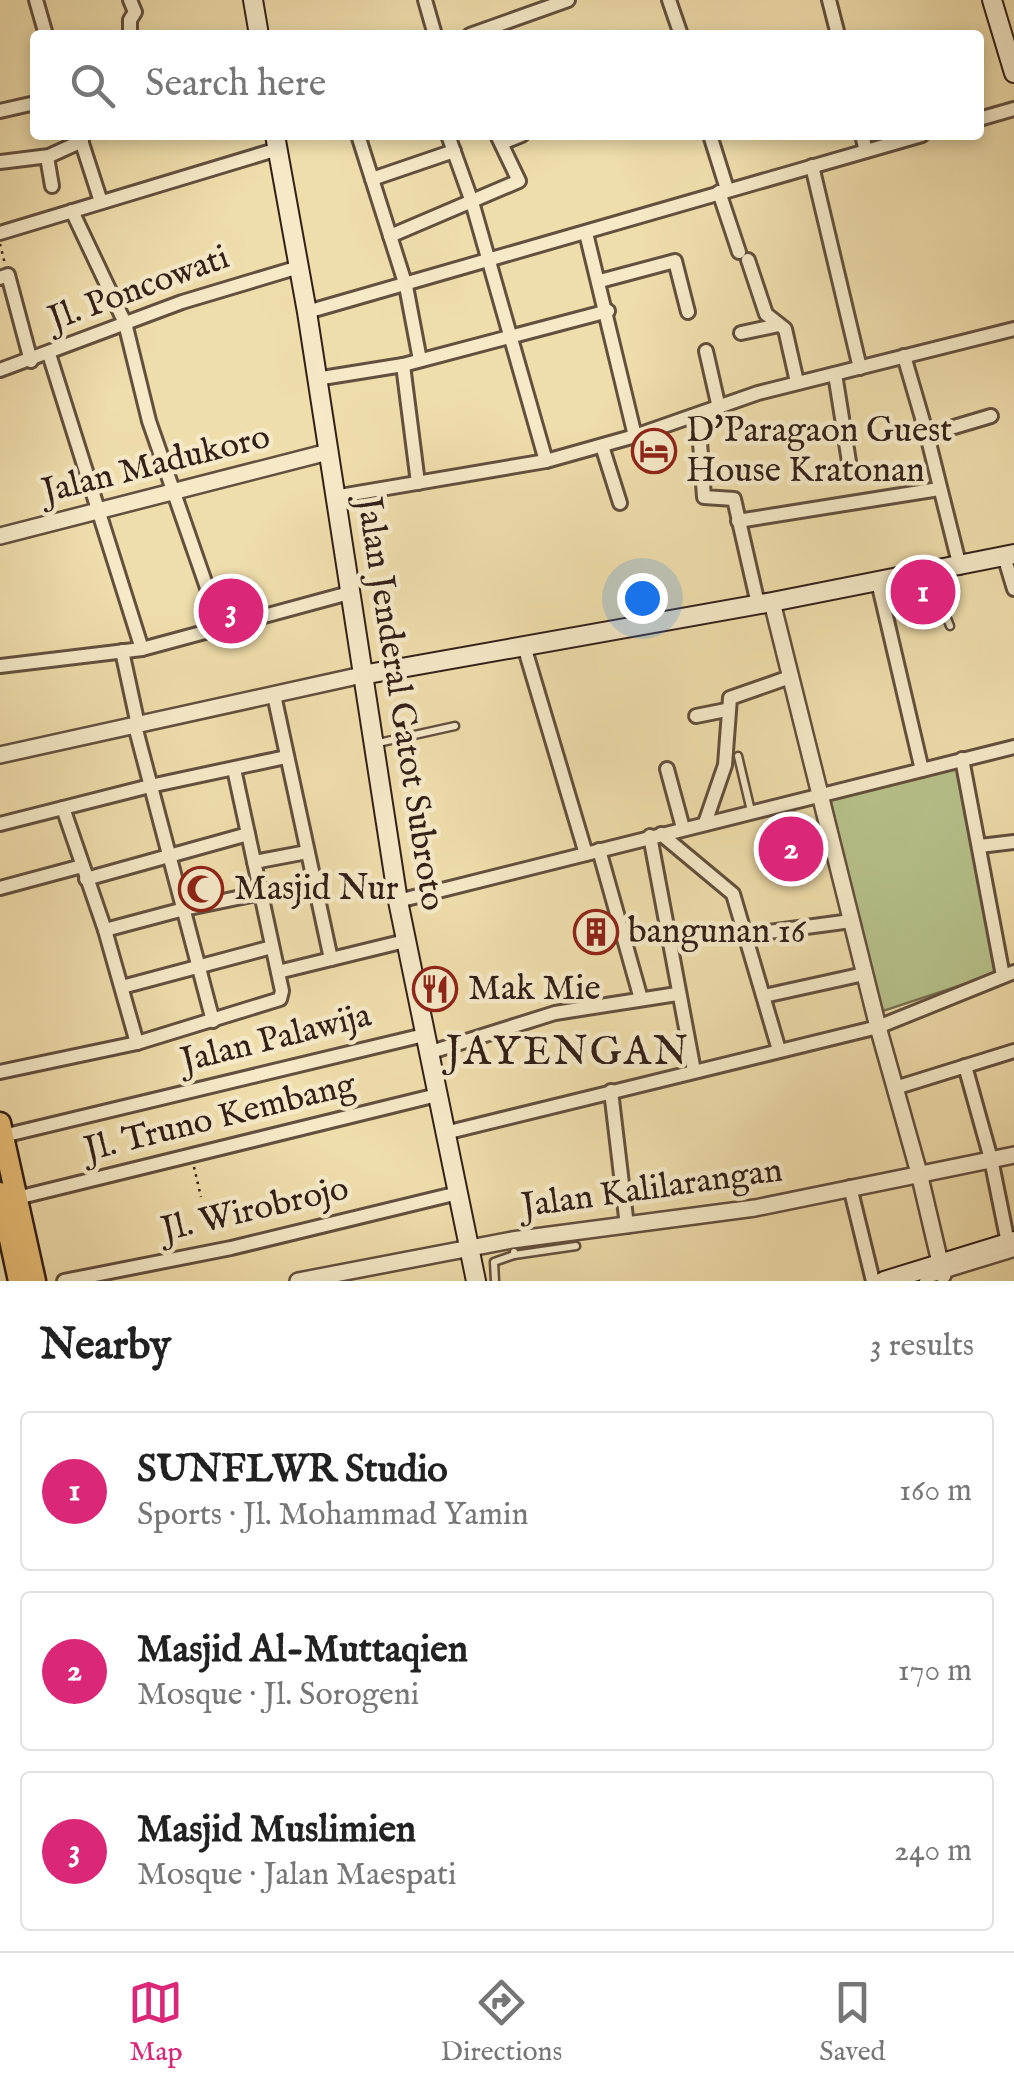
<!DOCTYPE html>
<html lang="en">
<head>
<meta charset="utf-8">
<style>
  :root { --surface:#fff; --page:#f6f6f6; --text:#222; --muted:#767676; --line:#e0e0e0; --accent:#db2777 }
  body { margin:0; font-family:"IM FELL English",serif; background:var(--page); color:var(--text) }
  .you { position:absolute; left:642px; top:598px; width:35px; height:35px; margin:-25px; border:8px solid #fff; border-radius:50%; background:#1a73e8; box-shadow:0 0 0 15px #1a73e833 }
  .badge { display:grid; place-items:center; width:65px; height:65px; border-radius:50%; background:var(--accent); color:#fff; font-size:32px; font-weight:700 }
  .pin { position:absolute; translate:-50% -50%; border:5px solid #fff; box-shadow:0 2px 10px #0006 }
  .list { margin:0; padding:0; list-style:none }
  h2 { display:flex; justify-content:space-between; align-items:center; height:130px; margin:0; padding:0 40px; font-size:42px }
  h2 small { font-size:32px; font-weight:400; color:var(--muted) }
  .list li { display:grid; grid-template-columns:65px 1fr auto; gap:30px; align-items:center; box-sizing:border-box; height:160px; margin:0 20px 20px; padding:0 20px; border:2px solid var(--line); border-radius:10px }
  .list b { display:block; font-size:38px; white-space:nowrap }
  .list p { margin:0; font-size:32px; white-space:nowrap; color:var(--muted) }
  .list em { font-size:32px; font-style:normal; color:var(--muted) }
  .icon { flex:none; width:55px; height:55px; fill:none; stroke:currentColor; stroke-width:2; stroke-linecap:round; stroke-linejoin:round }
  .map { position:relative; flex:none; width:1014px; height:1281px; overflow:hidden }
  .search { position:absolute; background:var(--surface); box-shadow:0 5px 15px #0003; left:30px; right:30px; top:30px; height:110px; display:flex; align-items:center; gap:25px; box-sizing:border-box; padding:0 35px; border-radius:10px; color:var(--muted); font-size:38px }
  .sheet { height:670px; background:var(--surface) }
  nav { display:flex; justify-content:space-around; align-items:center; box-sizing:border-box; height:140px; border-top:2px solid var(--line); background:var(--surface); font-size:28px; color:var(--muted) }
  nav a { display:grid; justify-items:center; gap:5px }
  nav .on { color:var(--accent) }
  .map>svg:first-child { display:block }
</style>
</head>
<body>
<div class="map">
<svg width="1014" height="1281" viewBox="0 0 1014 1281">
  <rect width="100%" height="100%" fill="#efddab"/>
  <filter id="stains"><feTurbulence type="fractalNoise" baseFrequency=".002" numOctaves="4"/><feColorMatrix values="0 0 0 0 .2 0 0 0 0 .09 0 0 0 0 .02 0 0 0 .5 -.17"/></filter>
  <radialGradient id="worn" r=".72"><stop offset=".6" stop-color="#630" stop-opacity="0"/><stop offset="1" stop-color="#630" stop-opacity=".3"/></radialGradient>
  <polygon fill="#b7c28b" stroke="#757152" stroke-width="2.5" points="959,764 998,973 880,1012 830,798"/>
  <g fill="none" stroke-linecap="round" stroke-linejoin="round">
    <defs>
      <g id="service">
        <polyline points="929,574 950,626"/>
        <polyline points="378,743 455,726"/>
        <polyline points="738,756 751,811"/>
        <polyline points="514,1255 576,1246"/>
        <polyline points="495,1281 494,1262 514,1255 514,1252"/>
        <polyline points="923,1281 1014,1253"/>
      </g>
      <g id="minor">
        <polyline points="36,0 46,35"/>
        <polyline points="425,0 435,35"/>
        <polyline points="669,0 681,35"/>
        <polyline points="829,0 838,35"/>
        <polyline points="130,35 130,20 135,12 130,0"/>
        <polyline points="470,35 568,0"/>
        <polyline points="0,111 35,103"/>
        <polyline points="979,119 1014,109"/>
        <polyline points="358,135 406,286 420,360"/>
        <polyline points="448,135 472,202 546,461"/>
        <polyline points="710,135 727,189"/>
        <polyline points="862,135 866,151"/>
        <polyline points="80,137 101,202"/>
        <polyline points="502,143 522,135"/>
        <polyline points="47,157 52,186"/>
        <polyline points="0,162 49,156 82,141"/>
        <polyline points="812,166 860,368"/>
        <polyline points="372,179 454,151"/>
        <polyline points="719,192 739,252"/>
        <polyline points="72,211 125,323 149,421 221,628"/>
        <polyline points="0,233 278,149"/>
        <polyline points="586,233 635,436"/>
        <polyline points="390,236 519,181 497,135"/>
        <polyline points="748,260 766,314 785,329 797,382"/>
        <polyline points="0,278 8,275 31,361"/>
        <polyline points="600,281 675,261 688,312"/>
        <polyline points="307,312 922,135"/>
        <polyline points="741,333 779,325"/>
        <polyline points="706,351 719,408"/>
        <polyline points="49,354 142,649"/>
        <polyline points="904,356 927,435 960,567"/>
        <polyline points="403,365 418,483"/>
        <polyline points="0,370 182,302 299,267"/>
        <polyline points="835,374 850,468"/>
        <polyline points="316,379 403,365 608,311"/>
        <polyline points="698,415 704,497 734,499 758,604"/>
        <polyline points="927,435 991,416"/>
        <polyline points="602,446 620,503"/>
        <polyline points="334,497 546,461 635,436 758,393 1014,329"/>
        <polyline points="738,521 939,489"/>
        <polyline points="1004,556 1014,589"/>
        <polyline points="878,582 922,770"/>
        <polyline points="524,646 586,854"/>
        <polyline points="122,651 138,725"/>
        <polyline points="0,666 142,649 349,593"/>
        <polyline points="274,695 331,959"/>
        <polyline points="696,716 726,710"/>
        <polyline points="135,726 213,1021"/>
        <polyline points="962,759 1003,976"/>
        <polyline points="667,769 683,828"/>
        <polyline points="63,808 105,930 137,1043"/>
        <polyline points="705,823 725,765 730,698 790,677"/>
        <polyline points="0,824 150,786 286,757"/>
        <polyline points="661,834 733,894 779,1050"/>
        <polyline points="650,836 694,1071"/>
        <polyline points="980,846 1014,842"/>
        <polyline points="599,850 641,999"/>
        <polyline points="254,862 307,852"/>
        <polyline points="86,879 248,834"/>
        <polyline points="0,888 82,866"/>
        <polyline points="398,901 1014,747"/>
        <polyline points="105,930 184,909 261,893"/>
        <polyline points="746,935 851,921"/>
        <polyline points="278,972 405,941"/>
        <polyline points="122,987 272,947"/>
        <polyline points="764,996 864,974"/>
        <polyline points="428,1053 555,1013 677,994"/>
        <polyline points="965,1066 991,1159 1008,1243"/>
        <polyline points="0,1072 137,1043 280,999 282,991 234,769"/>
        <polyline points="895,1088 1014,1051"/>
        <polyline points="611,1091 627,1226"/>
        <polyline points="445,1133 878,1027 1014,972"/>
        <polyline points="3,1136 424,1035"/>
        <polyline points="850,1187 873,1281"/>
        <polyline points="17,1198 437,1095"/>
        <polyline points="64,1281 231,1248 458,1193"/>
      </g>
      <g id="tertiary">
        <polyline points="0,536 328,452"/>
        <polyline points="772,602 878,1027 919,1173 943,1275"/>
        <polyline points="0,755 362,675"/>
        <polyline points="298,1281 512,1240 755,1208 1014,1155"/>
      </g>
      <g id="secondary">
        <polyline points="253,0 259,35"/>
        <polyline points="992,0 1014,73"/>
        <polyline points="275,135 307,312 398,901 476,1281"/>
        <polyline points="362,675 772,602 1014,554"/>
        <polyline points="884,1281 1014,1241"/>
      </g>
      <g id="primary">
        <polyline points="0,1123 35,1281"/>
        <polyline points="0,1193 19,1281"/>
      </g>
    </defs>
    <use href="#service" stroke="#624f3d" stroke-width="11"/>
    <use href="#minor" stroke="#624f3d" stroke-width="18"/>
    <use href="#tertiary" stroke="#624f3d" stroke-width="20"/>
    <use href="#secondary" stroke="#332018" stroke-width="22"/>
    <use href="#primary" stroke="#332018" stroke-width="25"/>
    <g stroke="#332018" stroke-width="2.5" stroke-dasharray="2.5 5" stroke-linecap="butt">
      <polyline points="0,244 5,264"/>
      <polyline points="194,1167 201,1197"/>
    </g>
    <use href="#service" stroke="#f5e9c8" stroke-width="6"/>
    <use href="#minor" stroke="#f5e9c8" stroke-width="12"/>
    <use href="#tertiary" stroke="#f5e9c8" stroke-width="15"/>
    <use href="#secondary" stroke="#f5e9c8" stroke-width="18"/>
    <use href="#primary" stroke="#e8be76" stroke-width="20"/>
  </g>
  <defs>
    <symbol id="hotel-ring" viewBox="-11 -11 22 22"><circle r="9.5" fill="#f5e9c8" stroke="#8f2418" stroke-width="1.5"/><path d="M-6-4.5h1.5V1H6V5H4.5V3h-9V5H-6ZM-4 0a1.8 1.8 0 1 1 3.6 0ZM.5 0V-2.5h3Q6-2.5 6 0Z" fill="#8f2418"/></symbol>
    <symbol id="mosque-ring" viewBox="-11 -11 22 22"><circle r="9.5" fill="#f5e9c8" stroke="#8f2418" stroke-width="1.5"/><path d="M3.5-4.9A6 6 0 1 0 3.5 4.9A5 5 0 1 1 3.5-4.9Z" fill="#8f2418"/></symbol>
    <symbol id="building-ring" viewBox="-11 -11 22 22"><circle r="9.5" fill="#f5e9c8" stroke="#8f2418" stroke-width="1.5"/><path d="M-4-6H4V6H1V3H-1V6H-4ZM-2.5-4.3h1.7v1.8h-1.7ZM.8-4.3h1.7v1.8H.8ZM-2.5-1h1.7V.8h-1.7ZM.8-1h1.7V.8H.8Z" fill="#8f2418"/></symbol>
    <symbol id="restaurant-ring" viewBox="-11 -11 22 22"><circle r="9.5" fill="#f5e9c8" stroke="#8f2418" stroke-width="1.5"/><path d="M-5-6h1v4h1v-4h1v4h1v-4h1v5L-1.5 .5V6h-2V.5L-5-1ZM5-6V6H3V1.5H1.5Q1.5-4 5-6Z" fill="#8f2418"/></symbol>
  </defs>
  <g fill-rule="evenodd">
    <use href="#hotel-ring" x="629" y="426" width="50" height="50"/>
    <use href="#mosque-ring" x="176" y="864" width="50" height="50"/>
    <use href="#building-ring" x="571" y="907" width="50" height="50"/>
    <use href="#restaurant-ring" x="410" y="964" width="50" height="50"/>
  </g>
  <g text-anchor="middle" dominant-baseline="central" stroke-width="9" stroke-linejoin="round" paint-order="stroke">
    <g font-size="35" fill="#332018" stroke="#f5e9c8">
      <text transform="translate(139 289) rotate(-20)">Jl. Poncowati</text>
      <text transform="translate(156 465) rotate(-14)">Jalan Madukoro</text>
      <text transform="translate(400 704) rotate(81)">Jalan Jenderal Gatot Subroto</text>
      <text transform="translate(276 1039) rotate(-14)">Jalan Palawija</text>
      <text transform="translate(220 1118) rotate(-14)">Jl. Truno Kembang</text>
      <text transform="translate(652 1189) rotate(-8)">Jalan Kalilarangan</text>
      <text transform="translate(255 1210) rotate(-13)">Jl. Wirobrojo</text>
    </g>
    <g font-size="35" fill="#332018" stroke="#f5e9c8" text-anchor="start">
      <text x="686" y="431">D'Paragaon Guest<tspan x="686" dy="40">House Kratonan</tspan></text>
      <text x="234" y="889">Masjid Nur</text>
      <text x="628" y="932">bangunan 16</text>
      <text x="468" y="989">Mak Mie</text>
    </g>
    <g font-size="40" letter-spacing="2.5" fill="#332018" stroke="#f5e9c8">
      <text x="568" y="1053">JAYENGAN</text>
    </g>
  </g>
  <rect width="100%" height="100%" filter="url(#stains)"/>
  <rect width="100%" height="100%" fill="url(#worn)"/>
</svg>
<div class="you"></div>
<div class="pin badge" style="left:923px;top:592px">1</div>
<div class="pin badge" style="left:791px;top:849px">2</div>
<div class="pin badge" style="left:231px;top:611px">3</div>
<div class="search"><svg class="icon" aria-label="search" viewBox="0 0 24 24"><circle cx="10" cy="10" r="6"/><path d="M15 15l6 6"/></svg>Search here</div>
</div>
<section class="sheet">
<h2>Nearby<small>3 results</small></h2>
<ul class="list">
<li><span class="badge">1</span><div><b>SUNFLWR Studio</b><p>Sports · Jl. Mohammad Yamin</p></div><em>160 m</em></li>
<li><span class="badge">2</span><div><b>Masjid Al-Muttaqien</b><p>Mosque · Jl. Sorogeni</p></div><em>170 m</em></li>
<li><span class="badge">3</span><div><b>Masjid Muslimien</b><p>Mosque · Jalan Maespati</p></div><em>240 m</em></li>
</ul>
</section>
<nav>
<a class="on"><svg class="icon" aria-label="map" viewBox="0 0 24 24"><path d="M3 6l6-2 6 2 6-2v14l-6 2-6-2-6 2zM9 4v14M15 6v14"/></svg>Map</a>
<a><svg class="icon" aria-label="directions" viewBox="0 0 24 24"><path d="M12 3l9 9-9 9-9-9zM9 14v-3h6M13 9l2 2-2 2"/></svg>Directions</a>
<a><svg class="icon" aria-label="saved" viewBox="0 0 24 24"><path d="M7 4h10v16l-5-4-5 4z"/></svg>Saved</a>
</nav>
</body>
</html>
